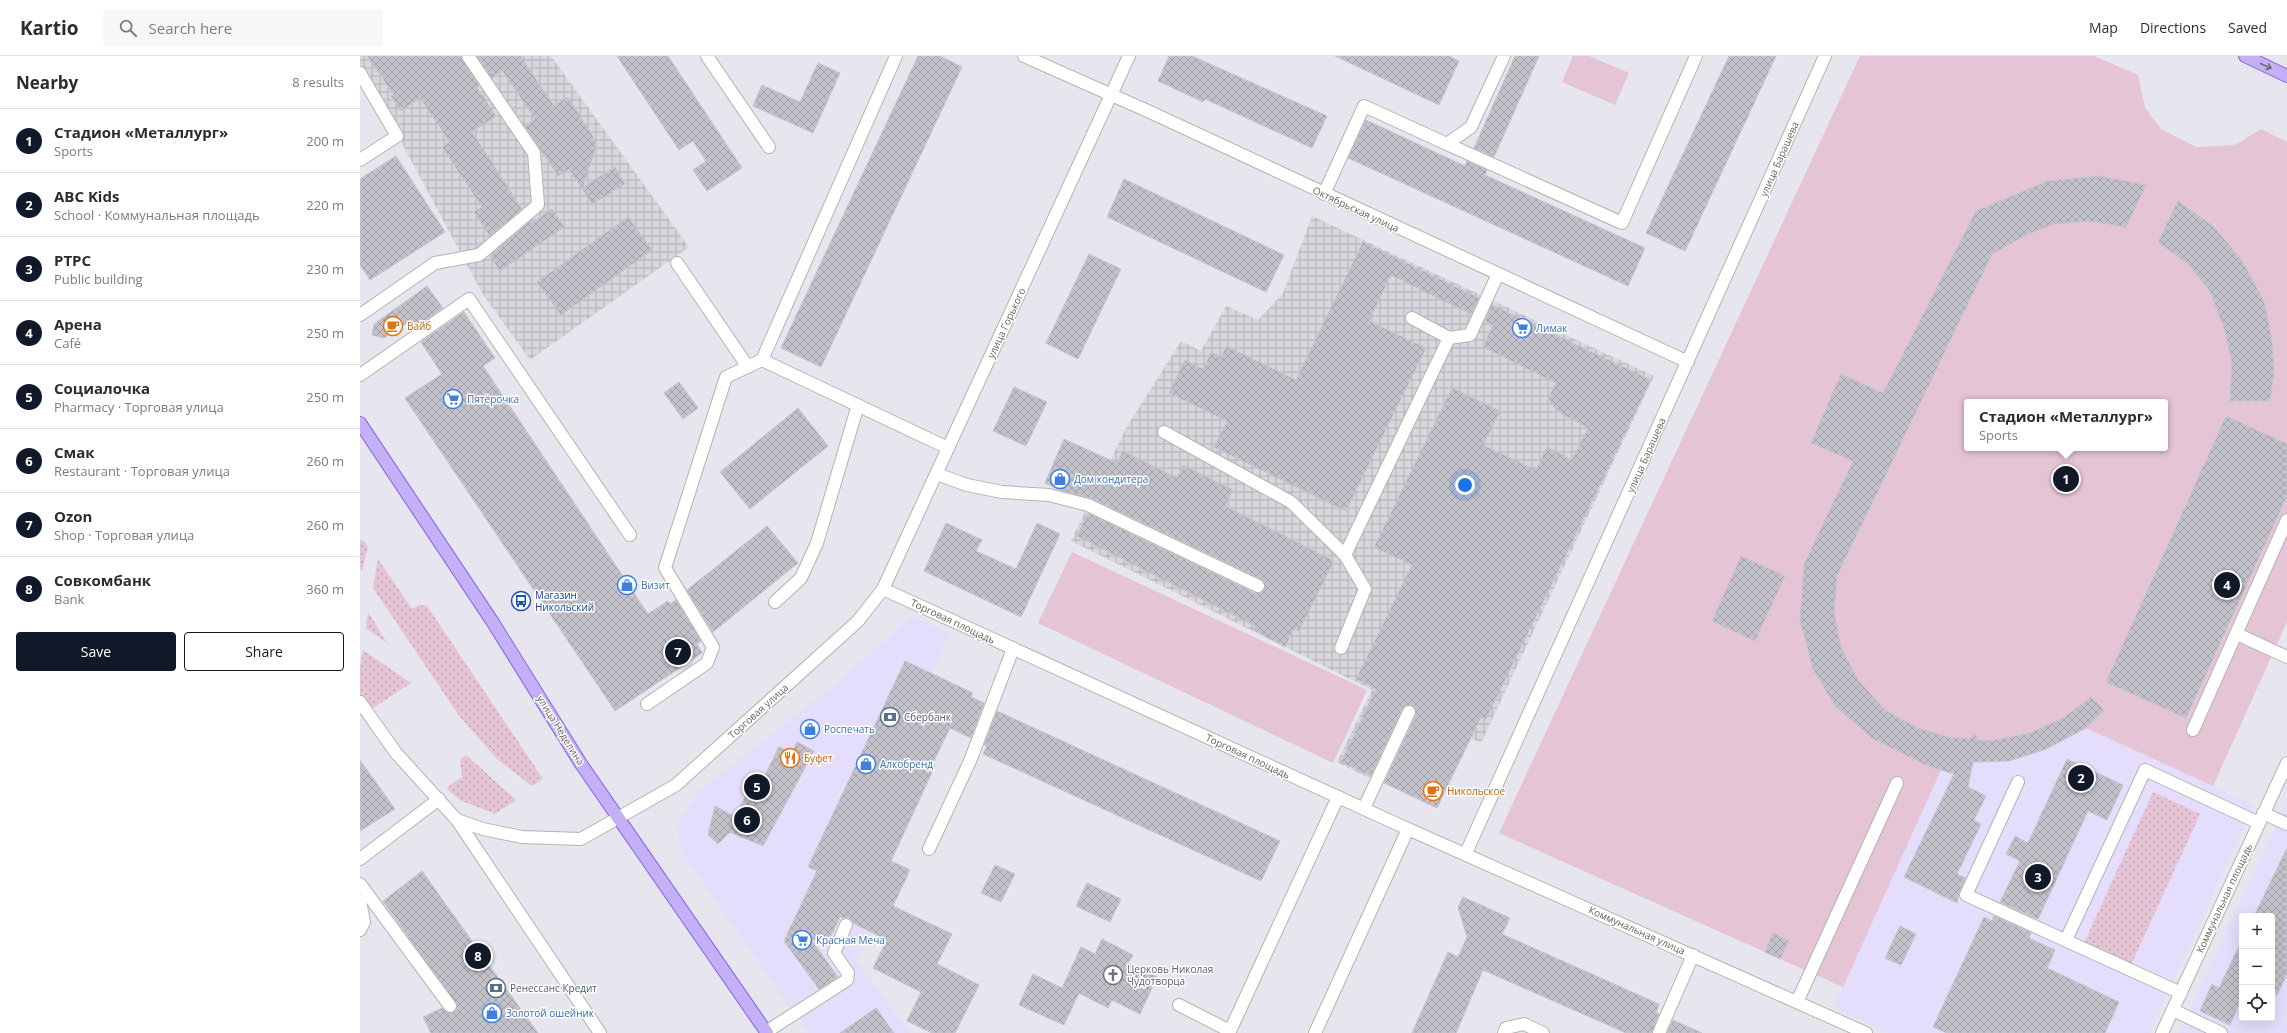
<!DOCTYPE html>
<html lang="en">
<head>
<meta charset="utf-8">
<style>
  :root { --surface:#fff; --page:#f7f7f7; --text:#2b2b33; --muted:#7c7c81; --line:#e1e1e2; --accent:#111827 }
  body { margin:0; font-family:"Open Sans",sans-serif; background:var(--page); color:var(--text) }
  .controls { position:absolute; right:12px; bottom:12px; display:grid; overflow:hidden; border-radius:4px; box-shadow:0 4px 16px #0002 }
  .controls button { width:36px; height:36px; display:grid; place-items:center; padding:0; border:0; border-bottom:1px solid var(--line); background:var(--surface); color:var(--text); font:20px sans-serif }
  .you { position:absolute; left:1105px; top:429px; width:14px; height:14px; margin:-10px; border:3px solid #fff; border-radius:50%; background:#1a73e8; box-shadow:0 0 0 6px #1a73e833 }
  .badge { display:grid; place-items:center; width:26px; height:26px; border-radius:50%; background:var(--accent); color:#fff; font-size:13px; font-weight:700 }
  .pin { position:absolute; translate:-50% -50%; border:2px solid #fff; box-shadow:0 1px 4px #0006 }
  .popup { position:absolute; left:1604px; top:343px; width:204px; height:52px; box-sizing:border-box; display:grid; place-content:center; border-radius:4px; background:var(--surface); filter:drop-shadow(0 1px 3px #0005); font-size:13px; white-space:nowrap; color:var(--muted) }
  .popup b { font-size:15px; color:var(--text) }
  .popup::after { content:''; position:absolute; left:50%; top:100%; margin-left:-8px; border:8px solid transparent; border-top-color:var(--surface) }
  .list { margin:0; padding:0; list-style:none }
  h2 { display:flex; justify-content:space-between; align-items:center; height:52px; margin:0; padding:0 16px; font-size:17px }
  h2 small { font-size:13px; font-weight:400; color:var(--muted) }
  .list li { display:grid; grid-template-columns:26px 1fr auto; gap:12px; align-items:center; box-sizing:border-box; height:64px; padding:0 16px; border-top:1px solid var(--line) }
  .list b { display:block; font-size:15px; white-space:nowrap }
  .list p { margin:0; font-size:13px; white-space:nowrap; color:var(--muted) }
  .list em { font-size:13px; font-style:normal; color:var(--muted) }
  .actions { display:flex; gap:8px; padding:12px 16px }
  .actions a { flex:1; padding:9px 0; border:1px solid var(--accent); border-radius:4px; text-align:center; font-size:14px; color:var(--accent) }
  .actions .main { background:var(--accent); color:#fff }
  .icon { flex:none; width:22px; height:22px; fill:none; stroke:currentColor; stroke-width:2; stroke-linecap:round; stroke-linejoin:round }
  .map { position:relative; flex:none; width:1927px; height:977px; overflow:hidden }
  header { display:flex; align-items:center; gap:24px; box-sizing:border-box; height:56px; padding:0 20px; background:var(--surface); border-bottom:1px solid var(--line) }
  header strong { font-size:19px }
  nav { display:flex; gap:22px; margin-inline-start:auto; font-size:14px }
  .search { width:280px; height:36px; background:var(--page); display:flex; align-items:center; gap:10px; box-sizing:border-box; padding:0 14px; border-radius:4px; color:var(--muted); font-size:15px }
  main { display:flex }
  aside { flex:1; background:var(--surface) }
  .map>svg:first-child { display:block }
</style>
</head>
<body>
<header>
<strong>Kartio</strong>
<div class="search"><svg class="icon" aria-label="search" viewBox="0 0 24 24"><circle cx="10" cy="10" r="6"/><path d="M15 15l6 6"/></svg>Search here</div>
<nav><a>Map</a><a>Directions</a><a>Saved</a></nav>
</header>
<main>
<aside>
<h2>Nearby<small>8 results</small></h2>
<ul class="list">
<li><span class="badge">1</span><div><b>Стадион «Металлург»</b><p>Sports</p></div><em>200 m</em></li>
<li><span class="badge">2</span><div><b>ABC Kids</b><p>School · Коммунальная площадь</p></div><em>220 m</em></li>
<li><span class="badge">3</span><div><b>РТРС</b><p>Public building</p></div><em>230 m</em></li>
<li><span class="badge">4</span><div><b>Арена</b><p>Café</p></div><em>250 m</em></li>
<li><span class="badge">5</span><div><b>Социалочка</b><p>Pharmacy · Торговая улица</p></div><em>250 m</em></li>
<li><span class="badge">6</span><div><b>Смак</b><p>Restaurant · Торговая улица</p></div><em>260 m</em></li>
<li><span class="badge">7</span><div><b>Ozon</b><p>Shop · Торговая улица</p></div><em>260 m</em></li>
<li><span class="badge">8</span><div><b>Совкомбанк</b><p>Bank</p></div><em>360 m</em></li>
</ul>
<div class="actions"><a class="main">Save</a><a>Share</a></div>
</aside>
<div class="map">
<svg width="1927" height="977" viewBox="0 0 1927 977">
  <defs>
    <pattern id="industrial-grid" width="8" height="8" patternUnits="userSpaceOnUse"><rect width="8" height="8" fill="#d9d7dd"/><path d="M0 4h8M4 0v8" fill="none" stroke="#b4b2b6"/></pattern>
    <pattern id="grass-dots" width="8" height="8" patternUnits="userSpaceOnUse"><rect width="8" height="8" fill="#e4c4d5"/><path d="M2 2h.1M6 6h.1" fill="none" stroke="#bca3b0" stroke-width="1.8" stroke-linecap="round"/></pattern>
    <pattern id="building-cross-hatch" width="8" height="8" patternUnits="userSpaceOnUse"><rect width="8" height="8" fill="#c3c2ca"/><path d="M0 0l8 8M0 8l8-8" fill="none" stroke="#a2a1a7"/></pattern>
  </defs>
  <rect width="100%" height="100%" fill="#e7e5ee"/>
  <g fill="#e4ddfb" fill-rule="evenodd">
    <polygon points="552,560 590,578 473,827 522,849 497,905 550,977 448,977 321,795 317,768 339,735 474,630"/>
    <polygon points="1726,672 1894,749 1789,977 1529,977 1473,952 1581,714 1610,719 1613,706"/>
    <path d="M1927 747V977H1819ZM1882 860H1912V962H1882Z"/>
  </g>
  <g fill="url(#industrial-grid)">
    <polygon points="0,0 191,0 329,191 170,304 122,237 0,9"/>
    <polygon points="952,160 1294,320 1121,687 1048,652 1013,724 977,706 1012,634 711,485 765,374 821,285 841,295 866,250 898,264 923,237"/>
  </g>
  <g fill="url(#grass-dots)">
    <polygon points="0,484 4,485 8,491 2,515 0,512"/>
    <polygon points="18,503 52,553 59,549 67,550 183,723 172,730 137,703 100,661 13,532"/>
    <polygon points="8,556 27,587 6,572"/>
    <polygon points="3,594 51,627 10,654 0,641 0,612"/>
    <polygon points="106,699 156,744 135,758 100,744 86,732 102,721 100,704"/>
    <polygon points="1793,736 1840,758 1771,909 1724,887"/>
  </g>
  <g fill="#e4c4d5" fill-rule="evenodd">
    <polygon points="1213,0 1229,0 1269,17 1255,49 1202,26"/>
    <path d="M1500 0H1734L1778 19 1785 52 1801 73 1836 91 1875 89 1901 73 1927 86V566L1853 730 1726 672 1613 706 1610 719 1581 714 1483 931 1139 777ZM1607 346H1805V392H1607Z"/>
    <polygon points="712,496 1007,634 973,707 678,567"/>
  </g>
  <g fill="url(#building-cross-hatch)" stroke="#c6c4d2">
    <polygon points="7,0 101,0 119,30 117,32 136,60 112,76 162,153 130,180 114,156 122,151 82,91 90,86 60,42 40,55 31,40 34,39"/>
    <polygon points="117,0 162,0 161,1 194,50 208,41 237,87 223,131 255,111 265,128 232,148 209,113 198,120 165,70 175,63 142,14 132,22"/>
    <polygon points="257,0 308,0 382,112 347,135 333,114 346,105 333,85 319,94"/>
    <polygon points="558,0 580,0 602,11 461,311 421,292"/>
    <polygon points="809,0 832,0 967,60 952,92 845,43 843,46 798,25"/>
    <polygon points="975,0 1089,0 1099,5 1079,49"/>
    <polygon points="1155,0 1179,0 1134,101 1114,92"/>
    <polygon points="1369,0 1416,0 1325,195 1286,177"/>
    <polygon points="458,7 480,17 453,77 393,50 402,29 440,46"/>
    <polygon points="1006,64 1105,110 1107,105 1127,114 1125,119 1285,192 1268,230 988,102"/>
    <polygon points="36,100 85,176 10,224 0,209 0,123"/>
    <polygon points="1739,120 1786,129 1766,171 1729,165 1694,168 1666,179 1632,198 1477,520 1474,556 1481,592 1499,625 1526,655 1558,672 1588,681 1611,683 1613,679 1617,680 1616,684 1630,685 1670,677 1703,662 1731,641 1744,654 1726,672 1686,693 1649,705 1613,706 1608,731 1626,740 1614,764 1621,768 1597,818 1606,822 1599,836 1597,847 1544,821 1594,718 1568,710 1513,683 1475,650 1453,613 1440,564 1444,508 1493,405 1451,387 1481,318 1523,337 1616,155 1688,125"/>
    <polygon points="764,123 924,199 906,236 747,161"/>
    <polygon points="1818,145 1854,171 1881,203 1904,245 1912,284 1914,315 1910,345 1870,345 1872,307 1865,275 1850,235 1828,208 1798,186"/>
    <polygon points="192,153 204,171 140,215 130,200 170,165 172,167"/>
    <polygon points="268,161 292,194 201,259 177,226"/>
    <polygon points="1003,186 1119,242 1111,258 1031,219 1009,265 1066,292 986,455 854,391 867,365 809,337 825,304 843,313 851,296 861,301 866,290 936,324"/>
    <polygon points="729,198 761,213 718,303 686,287"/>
    <polygon points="67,230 83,252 52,273 48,266 24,282 12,279 14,268"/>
    <polygon points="1132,249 1291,324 1126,663 1121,661 1077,752 1024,727 1056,659 1056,655 1053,649 1048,649 1042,653 1011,720 981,706 1016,633 996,623 1052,509 1014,491 1092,332 1140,355 1123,389 1176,414 1187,391 1212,404 1228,372 1202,358 1193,350 1188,342 1196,327 1123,291 1133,269 1125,265"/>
    <polygon points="104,256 135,302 123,310 288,558 308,545 310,548 316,544 341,585 337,588 342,597 255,655 45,342 82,318 61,286"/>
    <polygon points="319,326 338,352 323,363 304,337"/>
    <polygon points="654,331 687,346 666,390 633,375"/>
    <polygon points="438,352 468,390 390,453 360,416"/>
    <polygon points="1866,360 1927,388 1927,440 1826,662 1746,626"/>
    <polygon points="704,383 757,407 763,395 817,422 823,409 873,434 865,450 974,505 939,575 934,573 925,591 893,574 895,570 717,480 728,457 895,537 902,536 905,533 904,526 901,523 731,442 702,435 685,427"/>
    <polygon points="586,467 622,484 616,495 656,513 677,467 700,478 661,561 564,515"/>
    <polygon points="407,470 438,507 353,576 327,534"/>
    <polygon points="1381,500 1425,520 1395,585 1352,565"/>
    <polygon points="545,605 613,637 611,641 624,647 611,682 590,672 572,709 575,710 531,805 550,814 533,850 592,878 577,908 619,929 595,977 572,977 547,965 561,936 513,912 527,884 493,867 489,862 480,861 466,890 450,882 478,921 459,933 424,885 457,815 448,811"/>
    <polygon points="637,655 920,785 901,825 623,698 627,690 624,689"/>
    <polygon points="437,686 454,695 403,790 370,776 358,788 348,779 355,750 375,761 392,727 399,731 419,691 431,697"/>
    <polygon points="1707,703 1763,729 1747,764 1728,755 1678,863 1640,846 1660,805 1646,798 1655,780 1668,787"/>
    <polygon points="0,704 35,753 0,775"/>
    <polygon points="1927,792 1927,918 1917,939 1912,937 1912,860 1894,860"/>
    <polygon points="635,809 655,818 641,846 621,837"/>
    <polygon points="62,815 129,909 178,977 71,977 63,961 82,952 87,957 91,957 97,953 97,949 23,845"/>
    <polygon points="727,827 761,843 750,866 716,850"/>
    <polygon points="1103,841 1150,862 1142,878 1299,948 1296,956 1299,958 1292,977 1266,977 1123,914 1096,977 1052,977 1088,896 1098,901 1107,881 1098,851"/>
    <polygon points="1634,860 1671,877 1669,882 1695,894 1687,912 1759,946 1745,977 1587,977 1573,971 1624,861 1632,865"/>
    <polygon points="1540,870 1556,878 1541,909 1525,902"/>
    <polygon points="1413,877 1429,885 1420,903 1405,896"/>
    <polygon points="742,883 773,899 768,907 797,921 780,958 752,944 748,952 719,937 704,969 659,949 673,918 702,932 721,891 735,898"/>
    <polygon points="1882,884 1882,942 1870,969 1840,955 1852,928 1859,932"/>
    <polygon points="516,952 534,977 480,977"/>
    <polygon points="1313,964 1342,977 1307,977"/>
  </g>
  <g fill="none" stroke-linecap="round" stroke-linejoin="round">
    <defs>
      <g id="minor">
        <polyline points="347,0 409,91"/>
        <polyline points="536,0 402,304 588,392"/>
        <polyline points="664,0 790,56 1328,306"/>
        <polyline points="0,17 37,80 0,104"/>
        <polyline points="1087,88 1262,167 1336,0"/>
        <polyline points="964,138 1004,50 1087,88 1111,71 1144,0"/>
        <polyline points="317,207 388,311"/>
        <polyline points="0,259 75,207 119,199 178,149 174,97 108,0"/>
        <polyline points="1052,262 1089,282"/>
        <polyline points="0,319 109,243 270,479"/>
        <polyline points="804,376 931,446 985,499"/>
        <polyline points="577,418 607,429 642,436 689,439 728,449 898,530"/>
        <polyline points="523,533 1048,773 955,977"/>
        <polyline points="415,546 441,522 457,487 498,349"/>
        <polyline points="1877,578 1927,601"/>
        <polyline points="981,592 1005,533 985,499 1089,282 1110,279 1138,218"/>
        <polyline points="0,646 36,697 97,764 123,773 162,781 221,783 316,729 498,565 523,533 769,0"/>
        <polyline points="287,648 347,607 353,591 305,512 366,321 402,304"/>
        <polyline points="1833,674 1927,464"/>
        <polyline points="1658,726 1606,839 1821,937"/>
        <polyline points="1004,752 1049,656"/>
        <polyline points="1903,757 1927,768"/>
        <polyline points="97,764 240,977"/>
        <polyline points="1048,773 1506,977"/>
        <polyline points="569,793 610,705 653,593"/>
        <polyline points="1106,797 1465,0"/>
        <polyline points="0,803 79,743"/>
        <polyline points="0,828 90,950"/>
        <polyline points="0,845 4,866 0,874"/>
        <polyline points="1706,884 1785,714 1899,767"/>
        <polyline points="1437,946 1537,727"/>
        <polyline points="819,949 870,975 978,741"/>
        <polyline points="1813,954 1861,977"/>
        <polyline points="406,976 487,924 488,917 474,897 486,869"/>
        <polyline points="1144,977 1146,972 1164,968 1183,977"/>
        <polyline points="1299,977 1333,899"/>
        <polyline points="1802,977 1927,707"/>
      </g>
      <g id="major">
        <polyline points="1885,0 1927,20"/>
        <polyline points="0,367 132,565 221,708 407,977"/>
      </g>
    </defs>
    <use href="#minor" stroke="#b3b4ae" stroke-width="14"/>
    <use href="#major" stroke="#7d66e6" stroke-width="14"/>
    <use href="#minor" stroke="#fff" stroke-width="12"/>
    <use href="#major" stroke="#c5b0f8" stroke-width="12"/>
  </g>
  <defs><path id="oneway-shaft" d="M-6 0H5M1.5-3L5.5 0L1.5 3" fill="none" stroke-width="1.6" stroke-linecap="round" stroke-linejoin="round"/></defs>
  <use stroke="#6e6c6c" href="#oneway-shaft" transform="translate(1906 10) rotate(25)"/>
  <defs>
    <symbol id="cafe-ring" viewBox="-11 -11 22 22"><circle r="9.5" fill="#fff" stroke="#e8710a" stroke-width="1.5"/><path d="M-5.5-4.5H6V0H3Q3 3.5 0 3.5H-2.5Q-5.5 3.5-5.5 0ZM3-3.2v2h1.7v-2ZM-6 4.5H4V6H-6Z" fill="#e8710a"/></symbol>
    <symbol id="supermarket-ring" viewBox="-11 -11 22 22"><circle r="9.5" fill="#fff" stroke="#3f7fe0" stroke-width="1.5"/><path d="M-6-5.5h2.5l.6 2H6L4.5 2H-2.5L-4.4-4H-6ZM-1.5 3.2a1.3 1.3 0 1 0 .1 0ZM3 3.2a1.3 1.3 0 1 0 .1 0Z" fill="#3f7fe0"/></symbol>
    <symbol id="shop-ring" viewBox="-11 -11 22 22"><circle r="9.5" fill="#fff" stroke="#3f7fe0" stroke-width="1.5"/><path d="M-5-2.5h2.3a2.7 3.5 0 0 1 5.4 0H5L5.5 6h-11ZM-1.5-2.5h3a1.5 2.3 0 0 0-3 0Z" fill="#3f7fe0"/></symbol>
    <symbol id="bus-ring" viewBox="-11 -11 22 22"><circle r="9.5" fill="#fff" stroke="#1a4fb4" stroke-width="1.5"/><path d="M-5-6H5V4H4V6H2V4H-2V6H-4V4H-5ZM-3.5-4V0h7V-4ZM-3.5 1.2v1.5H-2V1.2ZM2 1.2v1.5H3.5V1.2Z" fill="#1a4fb4"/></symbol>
    <symbol id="bank-ring" viewBox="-11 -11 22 22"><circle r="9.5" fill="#fff" stroke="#5c6f8a" stroke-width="1.5"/><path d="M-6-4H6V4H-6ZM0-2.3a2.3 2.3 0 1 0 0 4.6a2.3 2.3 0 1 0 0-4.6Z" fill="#5c6f8a"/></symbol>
    <symbol id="restaurant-ring" viewBox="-11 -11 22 22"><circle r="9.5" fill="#fff" stroke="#e8710a" stroke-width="1.5"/><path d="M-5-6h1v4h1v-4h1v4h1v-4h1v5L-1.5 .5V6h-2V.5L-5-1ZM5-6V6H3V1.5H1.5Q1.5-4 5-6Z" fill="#e8710a"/></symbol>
    <symbol id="church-ring" viewBox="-11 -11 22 22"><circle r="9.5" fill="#fff" stroke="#6b7280" stroke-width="1.5"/><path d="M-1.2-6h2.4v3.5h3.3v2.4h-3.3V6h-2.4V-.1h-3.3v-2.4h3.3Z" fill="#6b7280"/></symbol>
  </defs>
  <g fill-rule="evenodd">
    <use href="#cafe-ring" x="22" y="259" width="22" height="22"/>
    <use href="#supermarket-ring" x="1151" y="261" width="22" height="22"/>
    <use href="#supermarket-ring" x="82" y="332" width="22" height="22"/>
    <use href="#shop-ring" x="689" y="412" width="22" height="22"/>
    <use href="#shop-ring" x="256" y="518" width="22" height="22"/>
    <use href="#bus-ring" x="150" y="534" width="22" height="22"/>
    <use href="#bank-ring" x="519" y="650" width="22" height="22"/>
    <use href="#shop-ring" x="439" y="662" width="22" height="22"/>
    <use href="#restaurant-ring" x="419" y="691" width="22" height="22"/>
    <use href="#shop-ring" x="495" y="697" width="22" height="22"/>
    <use href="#cafe-ring" x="1062" y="724" width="22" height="22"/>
    <use href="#supermarket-ring" x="431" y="873" width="22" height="22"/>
    <use href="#church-ring" x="742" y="908" width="22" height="22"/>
    <use href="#bank-ring" x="125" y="921" width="22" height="22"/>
    <use href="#shop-ring" x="121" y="946" width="22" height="22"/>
  </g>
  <g text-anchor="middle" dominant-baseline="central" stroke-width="3" stroke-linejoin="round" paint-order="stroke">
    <g font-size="10" fill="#64645d" stroke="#fff">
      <text transform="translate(1419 103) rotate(-66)">улица Барашева</text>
      <text transform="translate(996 153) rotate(25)">Октябрьская улица</text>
      <text transform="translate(646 267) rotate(-65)">улица Горького</text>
      <text transform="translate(1286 399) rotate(-66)">улица Барашева</text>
      <text transform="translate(593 565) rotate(25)">Торговая площадь</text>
      <text transform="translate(398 655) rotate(-42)">Торговая улица</text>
      <text transform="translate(201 674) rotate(58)">улица Неделина</text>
      <text transform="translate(888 700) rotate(25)">Торговая площадь</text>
      <text transform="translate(1864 842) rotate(-65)">Коммунальная площадь</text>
      <text transform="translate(1277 874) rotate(24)">Коммунальная улица</text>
    </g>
    <g font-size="10" fill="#c56008" stroke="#fff" text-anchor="start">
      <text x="47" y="270">Вайб</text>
      <text x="444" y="702">Буфет</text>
      <text x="1087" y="735">Никольское</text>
    </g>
    <g font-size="10" fill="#366cbe" stroke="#fff" text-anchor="start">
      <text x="1176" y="272">Лимак</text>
      <text x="107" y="343">Пятёрочка</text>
      <text x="714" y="423">Дом кондитера</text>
      <text x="281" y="529">Визит</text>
      <text x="464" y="673">Роспечать</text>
      <text x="520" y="708">Алкобренд</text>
      <text x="456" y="884">Красная Меча</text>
      <text x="146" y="957">Золотой ошейник</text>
    </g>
    <g font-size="10" fill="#164399" stroke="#fff" text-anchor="start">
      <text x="175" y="539">Магазин<tspan x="175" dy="12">Никольский</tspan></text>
    </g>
    <g font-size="10" fill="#4e5e75" stroke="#fff" text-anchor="start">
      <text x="544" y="661">Сбербанк</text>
      <text x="150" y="932">Ренессанс Кредит</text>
    </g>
    <g font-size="10" fill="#5b616d" stroke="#fff" text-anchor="start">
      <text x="767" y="913">Церковь Николая<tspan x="767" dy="12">Чудотворца</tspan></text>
    </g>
  </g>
</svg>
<div class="controls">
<button>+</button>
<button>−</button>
<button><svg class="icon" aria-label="locate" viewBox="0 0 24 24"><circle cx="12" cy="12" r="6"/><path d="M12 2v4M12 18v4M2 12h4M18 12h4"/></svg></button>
</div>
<div class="you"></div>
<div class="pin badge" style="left:1706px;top:423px">1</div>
<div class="popup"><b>Стадион «Металлург»</b>Sports</div>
<div class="pin badge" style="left:1721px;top:722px">2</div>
<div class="pin badge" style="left:1678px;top:821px">3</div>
<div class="pin badge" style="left:1867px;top:529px">4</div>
<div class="pin badge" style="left:397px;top:731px">5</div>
<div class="pin badge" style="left:387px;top:764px">6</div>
<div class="pin badge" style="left:318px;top:596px">7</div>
<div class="pin badge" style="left:118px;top:900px">8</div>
</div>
</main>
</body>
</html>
